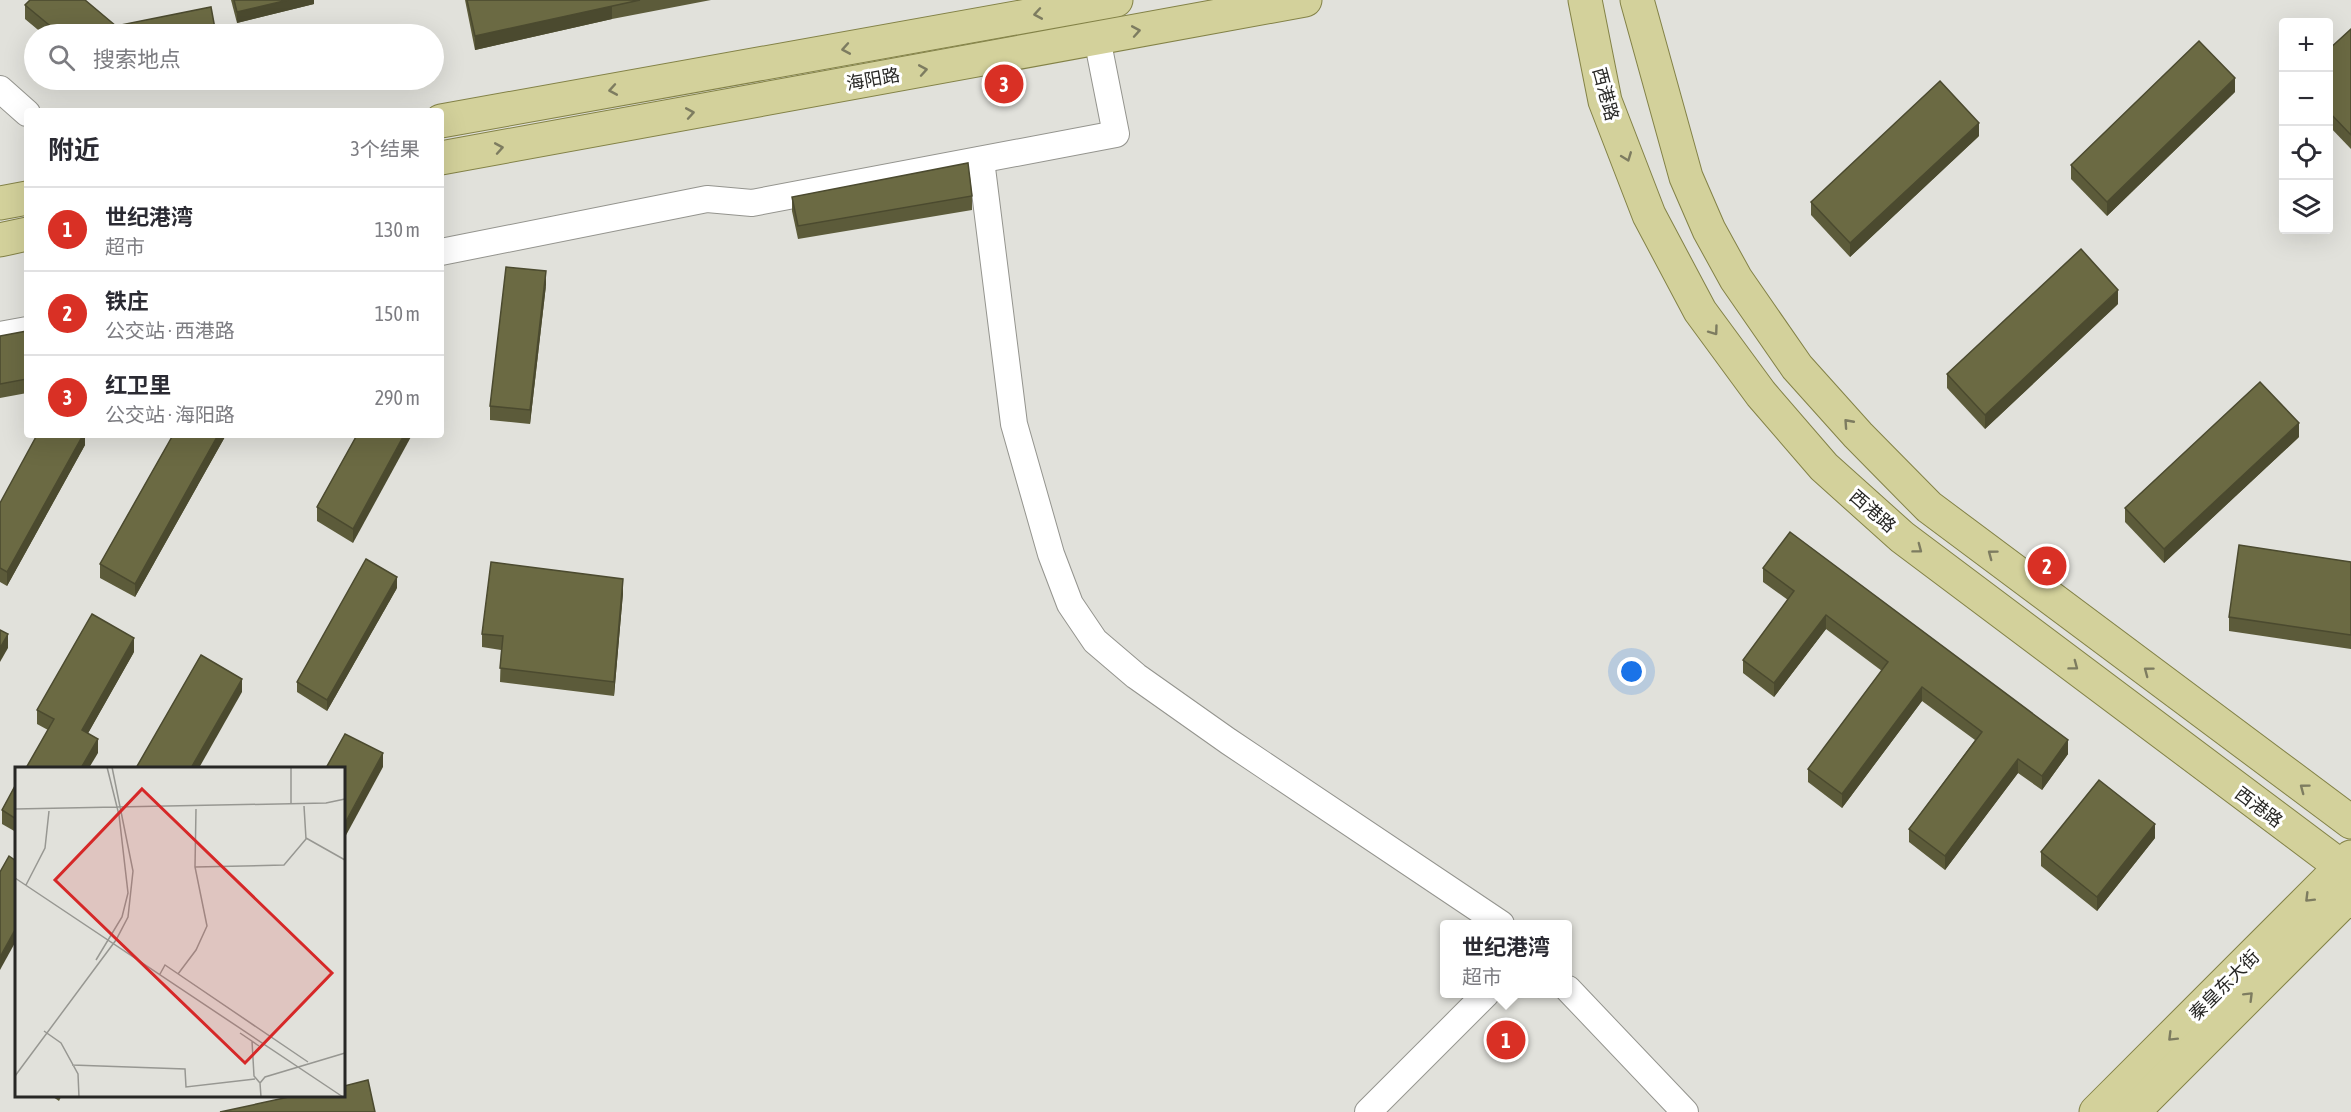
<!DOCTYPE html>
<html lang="zh">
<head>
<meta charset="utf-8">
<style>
  :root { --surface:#fff; --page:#f7f7f7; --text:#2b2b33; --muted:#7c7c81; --line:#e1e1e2; --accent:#d93025 }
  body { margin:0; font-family:"Asap Condensed","Noto Sans SC",sans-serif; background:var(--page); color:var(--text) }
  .controls { position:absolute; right:18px; top:18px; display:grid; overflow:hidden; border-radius:6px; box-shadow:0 6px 24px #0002 }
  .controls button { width:54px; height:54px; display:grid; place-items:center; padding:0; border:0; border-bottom:2px solid var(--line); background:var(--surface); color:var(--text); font:30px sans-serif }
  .you { position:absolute; left:1632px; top:672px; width:21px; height:21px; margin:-15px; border:4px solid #fff; border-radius:50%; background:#1a73e8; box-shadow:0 0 0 9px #1a73e833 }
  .badge { display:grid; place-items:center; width:39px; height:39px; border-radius:50%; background:var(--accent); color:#fff; font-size:20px; font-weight:700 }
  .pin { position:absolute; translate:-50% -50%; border:3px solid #fff; box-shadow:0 2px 6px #0006 }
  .popup { position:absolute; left:1440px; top:920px; width:132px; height:78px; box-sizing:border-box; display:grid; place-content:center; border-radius:6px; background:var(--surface); filter:drop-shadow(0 2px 4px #0005); font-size:20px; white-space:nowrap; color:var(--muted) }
  .popup b { font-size:22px; color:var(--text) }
  .popup::after { content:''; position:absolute; left:50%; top:100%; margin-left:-12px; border:12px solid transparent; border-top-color:var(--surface) }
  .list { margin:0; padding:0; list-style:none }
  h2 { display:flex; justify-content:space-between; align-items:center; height:78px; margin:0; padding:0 24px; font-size:26px }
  h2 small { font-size:20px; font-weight:400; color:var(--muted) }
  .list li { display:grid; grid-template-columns:39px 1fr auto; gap:18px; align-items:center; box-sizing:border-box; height:84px; padding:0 24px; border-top:2px solid var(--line) }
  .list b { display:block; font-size:22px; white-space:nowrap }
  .list p { margin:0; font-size:20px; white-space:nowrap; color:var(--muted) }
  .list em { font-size:20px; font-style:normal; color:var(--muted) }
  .icon { flex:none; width:33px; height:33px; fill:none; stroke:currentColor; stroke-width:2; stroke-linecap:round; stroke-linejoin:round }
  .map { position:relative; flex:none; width:2351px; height:1112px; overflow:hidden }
  .search { position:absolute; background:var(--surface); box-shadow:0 6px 24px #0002; left:24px; top:24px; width:420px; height:66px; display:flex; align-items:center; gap:15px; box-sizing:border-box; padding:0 21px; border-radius:33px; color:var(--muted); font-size:22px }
  .panel { position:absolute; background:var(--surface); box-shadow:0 6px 24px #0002; left:24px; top:108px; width:420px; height:330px; border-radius:6px }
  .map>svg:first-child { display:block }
</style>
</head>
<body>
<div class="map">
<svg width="2351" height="1112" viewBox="0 0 2351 1112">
  <rect width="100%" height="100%" fill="#e1e1db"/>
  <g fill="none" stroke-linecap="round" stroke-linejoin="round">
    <defs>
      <g id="minor">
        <polyline points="0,89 27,113"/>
        <polyline points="981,160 1014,424 1051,554 1070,604 1095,641 1136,676 1228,741 1501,924"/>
        <polyline points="441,252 707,199 752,203 1116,134 1097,38"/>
        <polyline points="0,335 27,330"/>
        <polyline points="1568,989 1685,1112"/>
        <polyline points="1368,1112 1486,994"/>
      </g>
      <g id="major">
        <polyline points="1585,0 1605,101 1649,215 1700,311 1761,394 1824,467 1902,537 2351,874"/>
        <polyline points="1637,0 1686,177 1709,230 1736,279 1797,367 1858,435 1929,507 2351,822"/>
        <polyline points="441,121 1116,0"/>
        <polyline points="441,158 1305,0"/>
        <polyline points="0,203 27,198"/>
        <polyline points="0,240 27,234"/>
        <polyline points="2096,1112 2351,857"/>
        <polyline points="2133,1112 2351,894"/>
      </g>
    </defs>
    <use href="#minor" stroke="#94948e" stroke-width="28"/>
    <use href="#major" stroke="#838247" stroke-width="35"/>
    <use href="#minor" stroke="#fff" stroke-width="26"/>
    <use href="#major" stroke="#d3d19b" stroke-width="33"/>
  </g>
  <g fill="#5c5b3a">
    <polygon points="231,0 314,0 314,4 237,23"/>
    <polygon points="465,0 711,0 612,19 475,50"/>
    <polygon points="25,5 116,26 216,34 43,34 25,19"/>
    <polygon points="2351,29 2351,149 2328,125 2328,50"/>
    <polygon points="97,80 139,80 105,86"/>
    <polygon points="2235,92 2107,216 2071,179 2071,165"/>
    <polygon points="1979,136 1850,257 1811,215 1811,202"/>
    <polygon points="972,196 972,210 798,239 792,211 792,197"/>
    <polygon points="546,285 530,424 490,420 490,406"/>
    <polygon points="2118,304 1985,429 1947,388 1947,374"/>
    <polygon points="27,331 27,393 0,398 0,336"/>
    <polygon points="85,435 85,445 7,586 0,582 0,503"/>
    <polygon points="173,435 226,435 135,597 100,578 100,564"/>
    <polygon points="357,435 353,543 317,521 317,507"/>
    <polygon points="2299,437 2164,563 2125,522 2125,508"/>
    <polygon points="2351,562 2351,649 2229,631 2229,617"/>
    <polygon points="1763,568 2068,754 2042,790 2018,773 1945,870 1909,842 1909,829 1975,740 1922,701 1842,808 1808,782 1808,769 1882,671 1826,629 1774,697 1743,673 1743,660 1788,600 1763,582"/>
    <polygon points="397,588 327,711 297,692 297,682"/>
    <polygon points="623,593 614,696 500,682 501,650 482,647 482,634"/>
    <polygon points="134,652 88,733 98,753 48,730 37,724 37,710"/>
    <polygon points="16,784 16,832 2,824 2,810"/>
    <polygon points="2155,838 2097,911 2041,866 2041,852"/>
    <polygon points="50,1095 62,1095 59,1101"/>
  </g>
  <g fill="#4b4a2f">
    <polygon points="288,0 314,0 314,4 237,23 237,12"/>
    <polygon points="612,5 612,19 475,50 475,36"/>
    <polygon points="2235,78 2235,92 2107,216 2107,202"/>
    <polygon points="1979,123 1979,136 1850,257 1850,243"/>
    <polygon points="546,271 546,285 530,424 530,410"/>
    <polygon points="2118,290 2118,304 1985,429 1985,415"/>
    <polygon points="2299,423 2299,437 2164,563 2164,549"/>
    <polygon points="83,435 85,435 85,445 7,586 7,572"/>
    <polygon points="218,435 226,435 135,597 135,584"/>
    <polygon points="404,435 412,435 353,543 353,529"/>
    <polygon points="397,577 397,588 327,711 327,700"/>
    <polygon points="623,579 623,593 614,696 614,682"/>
    <polygon points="1826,615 1826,629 1774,697 1774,683"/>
    <polygon points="8,634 8,648 0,662 0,648"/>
    <polygon points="134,638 134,652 82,744 82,730"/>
    <polygon points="242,679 242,692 199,768 191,768"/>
    <polygon points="1922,687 1922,701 1842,808 1842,794"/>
    <polygon points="98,739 98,753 89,768 81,768"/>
    <polygon points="2068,740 2068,754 2042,790 2042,776"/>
    <polygon points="383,753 383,767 344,839 344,825"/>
    <polygon points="2018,759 2018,773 1945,870 1945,856"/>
    <polygon points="2155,824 2155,838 2097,911 2097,897"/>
    <polygon points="16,928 16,941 0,970 0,957"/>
  </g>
  <g fill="#6b6a43" stroke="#4b4a2f" stroke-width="1.5">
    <polygon points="30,0 85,0 116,26 211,7 216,34 60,34 25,5"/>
    <polygon points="234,0 288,0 237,12"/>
    <polygon points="467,0 640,0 475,36"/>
    <polygon points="2351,29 2351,135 2328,111 2328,50"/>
    <polygon points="2199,41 2235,78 2107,202 2071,165"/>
    <polygon points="1940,81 1979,123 1850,243 1811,202"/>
    <polygon points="968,163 972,196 798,226 792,197"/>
    <polygon points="2081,249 2118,290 1985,415 1947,374"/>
    <polygon points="506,267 546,271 530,410 490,406"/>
    <polygon points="27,331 27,379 0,384 0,336"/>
    <polygon points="2260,382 2299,423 2164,549 2125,508"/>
    <polygon points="37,435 83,435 7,572 0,568 0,503"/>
    <polygon points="173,435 218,435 135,584 100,564"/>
    <polygon points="357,435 404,435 353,529 317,507"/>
    <polygon points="1790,532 2068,740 2042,776 2018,759 1945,856 1909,829 1982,732 1922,687 1842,794 1808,769 1888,662 1826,615 1774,683 1743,660 1794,591 1763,568"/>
    <polygon points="2239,545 2351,562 2351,635 2229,617"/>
    <polygon points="366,559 397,577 327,700 297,682"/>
    <polygon points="491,562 623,579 614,682 500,668 503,636 482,634"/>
    <polygon points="92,614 134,638 82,730 98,739 81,768 26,768 54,719 37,710"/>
    <polygon points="0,630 8,634 0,648"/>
    <polygon points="201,655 242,679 191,768 136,768"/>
    <polygon points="345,734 383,753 344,825 344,768 326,768"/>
    <polygon points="2099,780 2155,824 2097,897 2041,852"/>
    <polygon points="16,784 16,819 2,810"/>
    <polygon points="9,856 16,861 16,928 0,957 0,872"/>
    <polygon points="368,1080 375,1112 220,1112 298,1095 344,1095 344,1086"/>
  </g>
  <defs><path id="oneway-chevron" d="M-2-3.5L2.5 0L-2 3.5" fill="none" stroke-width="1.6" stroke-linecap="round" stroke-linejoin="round" transform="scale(1.5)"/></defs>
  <g stroke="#7d7c60">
    <use href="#oneway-chevron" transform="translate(1038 14) rotate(170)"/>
    <use href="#oneway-chevron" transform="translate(1136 31) rotate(-10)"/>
    <use href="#oneway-chevron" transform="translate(846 49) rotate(170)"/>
    <use href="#oneway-chevron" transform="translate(923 70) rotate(-10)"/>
    <use href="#oneway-chevron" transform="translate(613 90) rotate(170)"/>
    <use href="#oneway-chevron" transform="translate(690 113) rotate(-10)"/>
    <use href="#oneway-chevron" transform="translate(499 148) rotate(-10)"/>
    <use href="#oneway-chevron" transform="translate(1627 157) rotate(69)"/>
    <use href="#oneway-chevron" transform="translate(1714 331) rotate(54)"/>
    <use href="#oneway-chevron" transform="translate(1848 423) rotate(-132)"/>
    <use href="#oneway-chevron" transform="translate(1918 549) rotate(37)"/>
    <use href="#oneway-chevron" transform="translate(1992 554) rotate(-143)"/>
    <use href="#oneway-chevron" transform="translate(2074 666) rotate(37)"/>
    <use href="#oneway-chevron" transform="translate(2148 671) rotate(-143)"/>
    <use href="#oneway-chevron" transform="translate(2304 788) rotate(-143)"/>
    <use href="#oneway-chevron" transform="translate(2309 898) rotate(135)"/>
    <use href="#oneway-chevron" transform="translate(2249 996) rotate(-45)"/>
    <use href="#oneway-chevron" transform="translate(2172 1037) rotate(135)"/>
  </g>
  <g text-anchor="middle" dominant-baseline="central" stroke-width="6" stroke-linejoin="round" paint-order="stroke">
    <g font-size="18" fill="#272725" stroke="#fffffe">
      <text transform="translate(873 79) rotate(-10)">海阳路</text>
      <text transform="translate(1606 94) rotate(75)">西港路</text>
      <text transform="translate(1873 511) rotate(41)">西港路</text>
      <text transform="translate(2259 807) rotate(37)">西港路</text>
      <text transform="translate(2224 985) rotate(-45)">秦皇东大街</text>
    </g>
  </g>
  <g transform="translate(15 767)">
    <rect width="330" height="330" fill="#e1e1db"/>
    <path fill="none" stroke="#979792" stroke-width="1.5" d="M276 36V0M0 42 311 36 330 32M291 71 330 93M180 100 269 98 291 72 289 39M0 111 328 330M11 118 30 81 34 44M81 193 107 150 113 126 104 48 92 0M145 207 150 198 293 295M163 207 181 183 192 159 180 100 181 42M29 264 46 276 63 307 64 330M225 266 244 279M237 274 239 309 245 316M57 298 170 302 171 320 240 312M0 309 101 173 113 150 118 104 97 0M246 330 245 316 250 310 330 286"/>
    <path fill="#d62828" fill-opacity="0.15" stroke="#d62828" stroke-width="3" d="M127 22 317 206 230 296 40 113Z"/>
    <rect width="330" height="330" fill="none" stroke="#272725" stroke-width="3"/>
  </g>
</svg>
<div class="controls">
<button>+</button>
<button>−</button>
<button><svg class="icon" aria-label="locate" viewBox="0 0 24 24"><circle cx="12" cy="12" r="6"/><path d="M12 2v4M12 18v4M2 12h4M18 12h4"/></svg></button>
<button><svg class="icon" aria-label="layers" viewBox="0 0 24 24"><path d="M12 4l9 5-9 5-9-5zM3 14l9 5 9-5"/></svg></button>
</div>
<div class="you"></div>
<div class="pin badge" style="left:1506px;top:1040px">1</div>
<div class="popup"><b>世纪港湾</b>超市</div>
<div class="pin badge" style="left:2047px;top:566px">2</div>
<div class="pin badge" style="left:1004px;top:84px">3</div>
<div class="search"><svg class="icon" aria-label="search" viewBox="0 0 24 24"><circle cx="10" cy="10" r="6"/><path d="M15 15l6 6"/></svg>搜索地点</div>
<section class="panel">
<h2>附近<small>3个结果</small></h2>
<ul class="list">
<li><span class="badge">1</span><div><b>世纪港湾</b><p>超市</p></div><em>130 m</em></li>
<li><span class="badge">2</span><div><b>铁庄</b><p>公交站 · 西港路</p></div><em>150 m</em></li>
<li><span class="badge">3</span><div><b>红卫里</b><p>公交站 · 海阳路</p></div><em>290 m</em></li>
</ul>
</section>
</div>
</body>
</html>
